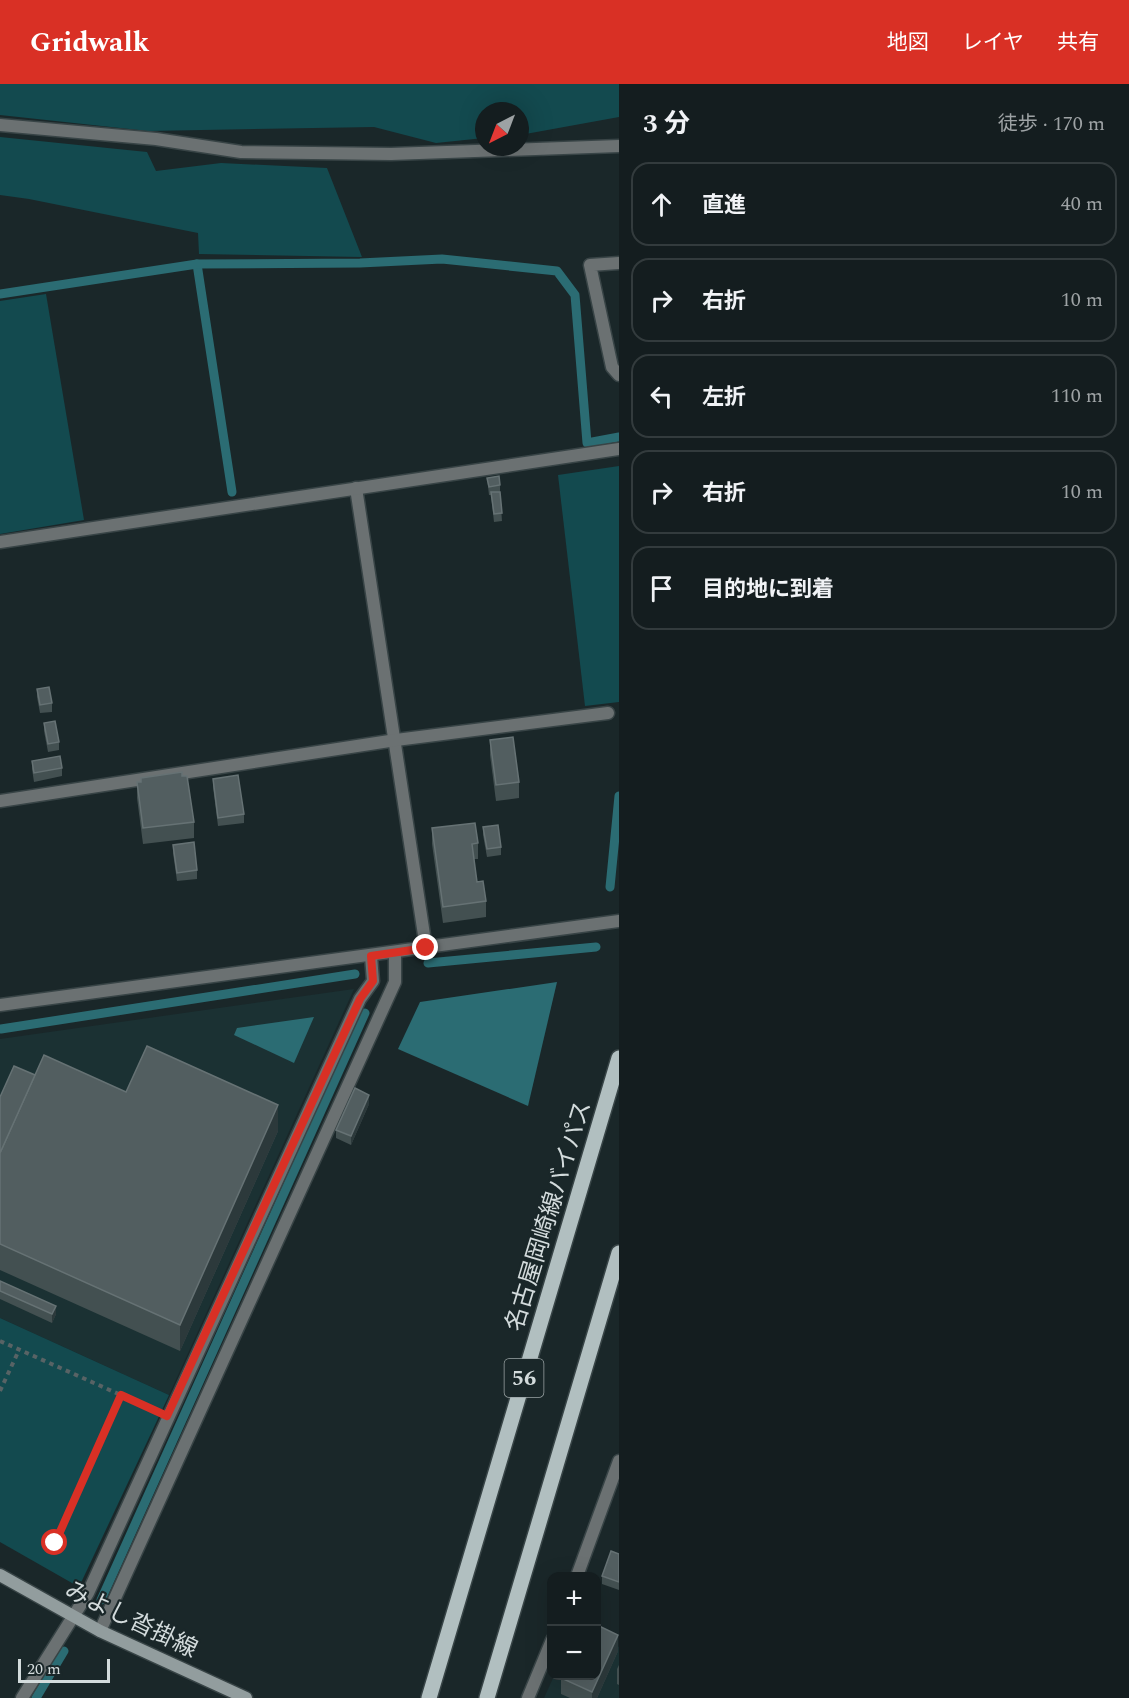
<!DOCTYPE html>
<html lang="ja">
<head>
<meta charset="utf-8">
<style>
  :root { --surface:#141d1f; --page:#1d2628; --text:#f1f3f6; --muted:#9da2a4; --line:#333b3d; --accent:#d93025 }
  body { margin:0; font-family:Spectral,"Noto Sans JP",serif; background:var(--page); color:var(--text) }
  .controls { position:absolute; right:18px; bottom:18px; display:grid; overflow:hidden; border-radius:12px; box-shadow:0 6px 24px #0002 }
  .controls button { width:54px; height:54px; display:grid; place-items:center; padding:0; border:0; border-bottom:2px solid var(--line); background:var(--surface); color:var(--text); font:30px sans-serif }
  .compass { position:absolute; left:475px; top:18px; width:54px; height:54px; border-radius:50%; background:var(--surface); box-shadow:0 6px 24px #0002; rotate:222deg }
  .scale { position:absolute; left:18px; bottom:15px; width:92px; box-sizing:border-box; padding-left:6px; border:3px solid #d3dbdc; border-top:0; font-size:16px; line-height:21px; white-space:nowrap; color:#d3dbdc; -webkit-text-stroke:4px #1a2729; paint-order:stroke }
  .stop { position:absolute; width:18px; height:18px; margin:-14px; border:4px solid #d93025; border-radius:50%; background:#fff }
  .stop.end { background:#d93025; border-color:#fff; box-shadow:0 2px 6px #0008 }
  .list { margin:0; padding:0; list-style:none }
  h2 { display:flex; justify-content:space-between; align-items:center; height:78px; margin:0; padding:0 24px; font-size:26px }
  h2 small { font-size:20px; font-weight:400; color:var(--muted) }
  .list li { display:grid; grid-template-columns:39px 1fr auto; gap:18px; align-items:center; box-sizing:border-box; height:84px; margin:0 12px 12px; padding:0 12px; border:2px solid var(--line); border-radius:18px }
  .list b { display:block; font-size:22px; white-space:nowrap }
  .list em { font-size:20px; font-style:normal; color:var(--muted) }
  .icon { flex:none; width:33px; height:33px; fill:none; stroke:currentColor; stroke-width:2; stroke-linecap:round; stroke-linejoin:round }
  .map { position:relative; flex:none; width:619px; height:1614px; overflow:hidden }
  header { display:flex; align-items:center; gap:36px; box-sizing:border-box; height:84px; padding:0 30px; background:var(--accent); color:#fff }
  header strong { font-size:28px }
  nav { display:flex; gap:33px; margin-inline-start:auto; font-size:21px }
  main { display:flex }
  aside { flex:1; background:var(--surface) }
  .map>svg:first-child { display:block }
</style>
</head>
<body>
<header>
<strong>Gridwalk</strong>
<nav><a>地図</a><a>レイヤ</a><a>共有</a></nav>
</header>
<main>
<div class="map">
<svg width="619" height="1614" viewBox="0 0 619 1614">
  <rect width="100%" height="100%" fill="#1a2729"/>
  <g fill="#1b3133">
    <polygon points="354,905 169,1311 0,1234 0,955"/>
    <polygon points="597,1551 619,1563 619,1614 544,1614 554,1592 596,1592"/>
  </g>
  <g fill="#134a4f">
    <polygon points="0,0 619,0 619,33 520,51 520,27 484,27 484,54 436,59 374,43 148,47 0,31"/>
    <polygon points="0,53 147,68 156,87 221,79 327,84 362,173 199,170 198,149 29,115 0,111"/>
    <polygon points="46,210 84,436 0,450 0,217"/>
    <polygon points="619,382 619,618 585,622 558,391"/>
    <polygon points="0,1234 169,1311 79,1503 0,1458"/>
  </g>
  <g fill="#2b6c73">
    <polygon points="557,898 528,1022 398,965 420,918"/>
    <polygon points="314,933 294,979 234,951 237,944"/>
  </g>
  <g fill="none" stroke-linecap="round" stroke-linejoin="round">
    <g stroke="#2b6c73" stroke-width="9">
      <polyline points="197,180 232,408"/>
      <polyline points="0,210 197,180 360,179 442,175 557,187 575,211 587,359 619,353"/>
      <polyline points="610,803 619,712"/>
      <polyline points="428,879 596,863"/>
      <polyline points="1,945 355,890"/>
      <polyline points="101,1516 365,929"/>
      <polyline points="36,1614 64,1567"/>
    </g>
    <defs>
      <g id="minor">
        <polyline points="0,41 156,55 241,68 391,70 619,62"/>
        <polyline points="619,179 590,181 612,283 619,291"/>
        <polyline points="356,404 426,864"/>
        <polyline points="0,458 619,365"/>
        <polyline points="0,717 396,656 608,629"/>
        <polyline points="0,921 619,837"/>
        <polyline points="577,1492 619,1377"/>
        <polyline points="100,1547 395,898 395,869"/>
        <polyline points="22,1614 88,1509 360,915 373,897 371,872"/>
        <polyline points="528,1614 552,1556"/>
      </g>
      <polyline id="secondary" points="0,1491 100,1547 246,1614"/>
      <g id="primary">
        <polyline points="429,1614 619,974"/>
        <polyline points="487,1614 619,1169"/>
      </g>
    </defs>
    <use href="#minor" stroke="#384446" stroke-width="15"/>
    <use href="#secondary" stroke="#384446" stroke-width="15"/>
    <use href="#primary" stroke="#384446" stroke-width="18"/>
    <g stroke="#586365" stroke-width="4" stroke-dasharray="4.5 4.5" stroke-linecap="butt">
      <polyline points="0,1257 150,1324"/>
      <polyline points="0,1307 19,1266"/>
      <polyline points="55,1459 121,1311"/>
    </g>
    <use href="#minor" stroke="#6b7172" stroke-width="12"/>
    <use href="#secondary" stroke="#929d9e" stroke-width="12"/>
    <use href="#primary" stroke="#b1bfc0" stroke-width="15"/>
  </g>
  <g fill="#435051">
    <polygon points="487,394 500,401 500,409 502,437 494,438 491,411 489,411"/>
    <polygon points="37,605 52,619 52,628 40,629 37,613"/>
    <polygon points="44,639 59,658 59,666 48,668 44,647"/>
    <polygon points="490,656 519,698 519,714 496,717 490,671"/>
    <polygon points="32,677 62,684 62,692 34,698 32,685"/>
    <polygon points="213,695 244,730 244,739 218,742 213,703"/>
    <polygon points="137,698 194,738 194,754 143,760 137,714"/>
    <polygon points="483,743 501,763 501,771 487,773 483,751"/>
    <polygon points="432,744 478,759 478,775 474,775 477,798 486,817 486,833 443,839 432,760"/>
    <polygon points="173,761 197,786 197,795 177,797 173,769"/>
    <polygon points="35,991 126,1008 278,1047 180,1267 0,1186 0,1013"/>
    <polygon points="369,1020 351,1061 336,1054 336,1046"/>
    <polygon points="0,1197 56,1230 52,1239 0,1215"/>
    <polygon points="619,1470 619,1506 602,1500 602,1492"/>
    <polygon points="618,1567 597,1614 570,1614 561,1610 561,1594"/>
    <polygon points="619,1581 619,1601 617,1600 617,1585"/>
  </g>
  <g fill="#2c393b">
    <polygon points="369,1011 369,1020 351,1061 351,1052"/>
    <polygon points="278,1021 278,1047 180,1267 180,1241"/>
    <polygon points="56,1222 56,1230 52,1239 52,1230"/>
    <polygon points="618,1551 618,1567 597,1614 592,1614 592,1608"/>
  </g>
  <g fill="#525e60" stroke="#667274" stroke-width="1.5">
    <polygon points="499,392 500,401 489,403 487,394"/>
    <polygon points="491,408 500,408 502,429 494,430"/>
    <polygon points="49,603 52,619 40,621 37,605"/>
    <polygon points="55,637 59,658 48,660 44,639"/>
    <polygon points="513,653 519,698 496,701 490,656"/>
    <polygon points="60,672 62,684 34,689 32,677"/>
    <polygon points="182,688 182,692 187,692 194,738 143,744 137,698 141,698 141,694"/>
    <polygon points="238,691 244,730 218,734 213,695"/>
    <polygon points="475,739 478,759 472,760 477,798 483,797 486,817 443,823 432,744"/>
    <polygon points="498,741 501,763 487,765 483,743"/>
    <polygon points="194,758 197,786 177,789 173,761"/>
    <polygon points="147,962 278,1021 180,1241 0,1160 0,1069 44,971 126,1008"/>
    <polygon points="14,982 35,991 0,1069 0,1013"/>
    <polygon points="355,1004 369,1011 351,1052 336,1046"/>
    <polygon points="0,1197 56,1222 52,1230 0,1207"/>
    <polygon points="611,1467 619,1470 619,1498 602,1492"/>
    <polygon points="597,1541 618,1551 592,1608 561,1594 562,1592 597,1592"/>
  </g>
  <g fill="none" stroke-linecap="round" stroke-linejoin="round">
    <polyline stroke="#d93025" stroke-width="8" points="55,1459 121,1311 167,1332 360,915 373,897 371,872 426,864"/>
  </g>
  <g text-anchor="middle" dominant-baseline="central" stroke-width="4.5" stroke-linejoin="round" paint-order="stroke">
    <rect fill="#1a2729" stroke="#9ca5a6" stroke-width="1.5" x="504.5" y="1275" width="39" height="38" rx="4.5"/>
    <g font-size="22" font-weight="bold" fill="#d3dbdc">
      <text x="524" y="1294">56</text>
    </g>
    <g font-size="24" fill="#d3dbdc" stroke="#1a2729">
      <text transform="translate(549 1132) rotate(-73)">名古屋岡崎線バイパス</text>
      <text transform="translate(131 1536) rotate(26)">みよし沓掛線</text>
    </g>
  </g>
</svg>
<div class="controls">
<button>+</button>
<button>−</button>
</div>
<svg class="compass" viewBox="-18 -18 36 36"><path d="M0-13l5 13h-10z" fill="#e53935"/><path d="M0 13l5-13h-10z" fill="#9da2a4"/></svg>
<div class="scale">20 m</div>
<div class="stop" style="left:55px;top:1459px"></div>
<div class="stop end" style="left:426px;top:864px"></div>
</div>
<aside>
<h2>3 分<small>徒歩 · 170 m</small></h2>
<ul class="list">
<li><svg class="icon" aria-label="ahead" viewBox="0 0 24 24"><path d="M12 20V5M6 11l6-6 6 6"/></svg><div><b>直進</b></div><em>40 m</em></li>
<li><svg class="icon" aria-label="right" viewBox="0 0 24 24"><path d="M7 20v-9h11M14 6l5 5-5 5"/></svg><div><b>右折</b></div><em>10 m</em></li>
<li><svg class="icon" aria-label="left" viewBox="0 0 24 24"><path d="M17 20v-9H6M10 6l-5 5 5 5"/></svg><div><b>左折</b></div><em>110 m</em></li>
<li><svg class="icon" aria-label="right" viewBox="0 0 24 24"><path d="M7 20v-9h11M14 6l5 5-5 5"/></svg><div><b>右折</b></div><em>10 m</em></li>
<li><svg class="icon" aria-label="arrive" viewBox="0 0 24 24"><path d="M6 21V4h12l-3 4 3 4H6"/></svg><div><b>目的地に到着</b></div></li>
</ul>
</aside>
</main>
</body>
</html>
